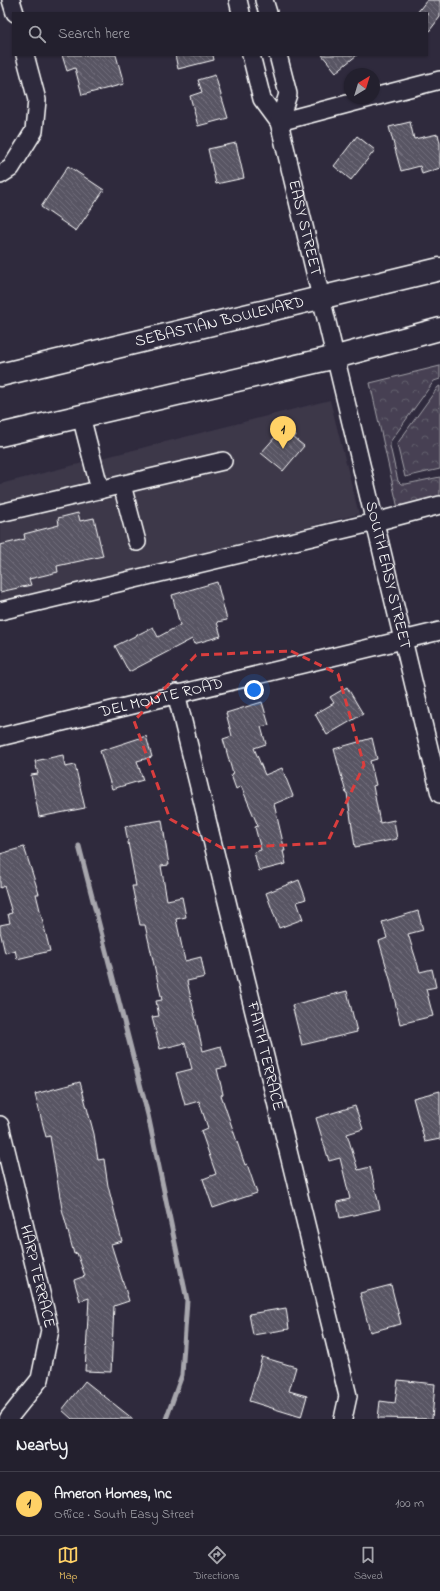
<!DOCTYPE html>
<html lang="en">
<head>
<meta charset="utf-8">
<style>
  :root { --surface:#23202e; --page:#2b2836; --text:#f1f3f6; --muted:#a3a3aa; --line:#403e4a; --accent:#ffd166 }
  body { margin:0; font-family:"Indie Flower",sans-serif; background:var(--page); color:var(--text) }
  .compass { position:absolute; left:344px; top:68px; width:36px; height:36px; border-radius:50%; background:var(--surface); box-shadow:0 1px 3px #0004; rotate:38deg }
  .you { position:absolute; left:254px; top:690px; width:14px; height:14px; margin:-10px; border:3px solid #fff; border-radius:50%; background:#1a73e8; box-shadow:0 0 0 6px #1a73e833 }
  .badge { display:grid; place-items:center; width:26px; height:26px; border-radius:50%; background:var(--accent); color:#111; font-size:13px; font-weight:700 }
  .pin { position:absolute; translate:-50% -33px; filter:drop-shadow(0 1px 2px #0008) }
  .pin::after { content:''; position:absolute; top:21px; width:14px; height:12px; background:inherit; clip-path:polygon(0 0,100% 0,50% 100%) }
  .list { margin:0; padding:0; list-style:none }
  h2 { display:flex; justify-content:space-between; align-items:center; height:52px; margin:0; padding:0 16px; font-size:17px }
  h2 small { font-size:13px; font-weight:400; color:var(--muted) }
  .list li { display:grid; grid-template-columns:26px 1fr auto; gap:12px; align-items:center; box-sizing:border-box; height:64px; padding:0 16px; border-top:1px solid var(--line) }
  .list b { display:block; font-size:15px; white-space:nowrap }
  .list p { margin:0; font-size:13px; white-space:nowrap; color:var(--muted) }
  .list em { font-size:13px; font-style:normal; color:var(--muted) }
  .icon { flex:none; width:22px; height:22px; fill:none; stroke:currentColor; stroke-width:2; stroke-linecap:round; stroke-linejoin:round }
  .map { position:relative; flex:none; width:440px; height:1419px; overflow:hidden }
  .search { position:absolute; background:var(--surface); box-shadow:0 1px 3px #0004; left:12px; right:12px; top:12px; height:44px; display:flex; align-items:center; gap:10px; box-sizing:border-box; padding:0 14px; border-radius:0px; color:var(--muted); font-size:15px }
  .sheet { height:116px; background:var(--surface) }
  nav { display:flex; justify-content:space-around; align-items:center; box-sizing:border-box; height:56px; border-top:1px solid var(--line); background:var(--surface); font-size:11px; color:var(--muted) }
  nav a { display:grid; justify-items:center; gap:2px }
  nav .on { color:var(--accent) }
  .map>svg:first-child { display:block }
</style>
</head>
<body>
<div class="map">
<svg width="440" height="1419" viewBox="0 0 440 1419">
  <defs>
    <pattern id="forest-crowns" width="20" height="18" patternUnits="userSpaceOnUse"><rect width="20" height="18" fill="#464152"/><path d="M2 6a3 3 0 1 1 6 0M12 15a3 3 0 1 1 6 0" fill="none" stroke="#625e6c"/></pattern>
    <pattern id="building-back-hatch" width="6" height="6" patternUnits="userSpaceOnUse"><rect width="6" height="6" fill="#595564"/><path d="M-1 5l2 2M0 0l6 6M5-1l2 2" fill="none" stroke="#726e7b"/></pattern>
  </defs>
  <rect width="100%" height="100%" fill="#2f2a3d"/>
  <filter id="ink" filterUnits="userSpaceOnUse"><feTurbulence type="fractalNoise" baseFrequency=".025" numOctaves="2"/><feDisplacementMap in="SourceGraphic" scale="8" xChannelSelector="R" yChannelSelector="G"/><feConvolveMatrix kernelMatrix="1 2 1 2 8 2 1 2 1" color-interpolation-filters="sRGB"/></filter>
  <g filter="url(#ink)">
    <polygon fill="#3c3749" points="330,400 359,514 0,605 0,484"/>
    <g fill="url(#forest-crowns)" stroke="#a2a0a8">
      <polygon points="440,366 440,379 434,381 390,442 390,446 398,481 401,484 406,484 440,477 440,503 399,513 370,383"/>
      <polygon points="440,386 440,469 405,477 397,444 438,387"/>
    </g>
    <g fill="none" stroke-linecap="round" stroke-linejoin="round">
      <polyline stroke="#a7a6ad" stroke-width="5" points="79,846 148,1115 187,1300 182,1375 166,1419"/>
    </g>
    <g fill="url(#building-back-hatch)" stroke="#fff">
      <polygon points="427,0 440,0 440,17 427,34 427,13 417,13"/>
      <polygon points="62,55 116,55 124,84 82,95 75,68 67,71"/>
      <polygon points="175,55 213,55 214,60 178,69"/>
      <polygon points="322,55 357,55 336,72"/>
      <polygon points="215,75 228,118 198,126 190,96 202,92 198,80"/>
      <polygon points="410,122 414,139 438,134 440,143 440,168 422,174 420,166 401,171 389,127"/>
      <polygon points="357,136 375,150 351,180 334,166"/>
      <polygon points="236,143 244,178 216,184 208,149"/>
      <polygon points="68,166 104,190 76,231 41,207"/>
      <polygon points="285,426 296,435 294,438 304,446 283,471 261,453"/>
      <polygon points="78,513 80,521 94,518 103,556 57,566 58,572 29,579 31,585 0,592 0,545 25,539 24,534 59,525 58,518"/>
      <polygon points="217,582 227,620 217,622 221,636 194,644 192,639 129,672 115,646 153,627 158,637 180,625 172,595"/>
      <polygon points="347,687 363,714 327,735 315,714 334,703 330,697"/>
      <polygon points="262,702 269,725 261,727 266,744 254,748 265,775 282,768 293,796 274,804 285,851 283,851 286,864 259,871 254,852 261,850 255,827 258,826 241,786 236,789 231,775 233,774 223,739 232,736 226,713"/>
      <polygon points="146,736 152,757 137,761 143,780 112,789 100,751"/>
      <polygon points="372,738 377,759 370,761 376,785 373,786 380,823 394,820 397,839 355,847 347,793 346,793 334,749"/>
      <polygon points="63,755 65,767 75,765 85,808 39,817 31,775 38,774 35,761"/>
      <polygon points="162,820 169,865 161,866 167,900 182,897 186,917 176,919 185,961 201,957 205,977 187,981 203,1051 221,1046 227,1067 217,1069 223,1094 221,1095 245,1165 247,1164 257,1193 213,1208 203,1179 216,1174 201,1131 208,1128 199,1101 185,1105 176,1073 192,1069 185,1043 160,1049 152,1017 159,1016 156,1001 162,1000 145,925 140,925 132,886 136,886 125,826"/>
      <polygon points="24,847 39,894 36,894 50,951 17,959 15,950 5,953 0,931 0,925 10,923 8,914 12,913 4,886 0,888 0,854"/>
      <polygon points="299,880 306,899 297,902 303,919 279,928 266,893"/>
      <polygon points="418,911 423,930 408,934 420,972 432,969 436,987 426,989 433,1016 400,1024 390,979 379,941 387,938 382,922"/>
      <polygon points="347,991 357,1032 302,1045 292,1005"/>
      <polygon points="80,1082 94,1134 98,1160 104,1159 108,1186 122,1241 111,1244 129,1301 114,1306 111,1372 85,1371 89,1298 80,1301 74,1280 85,1276 77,1253 74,1254 62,1209 50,1136 46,1137 35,1094"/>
      <polygon points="440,1091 440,1139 425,1142 413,1098"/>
      <polygon points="355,1106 363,1129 347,1134 358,1170 370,1167 380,1209 340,1218 337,1202 350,1199 340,1158 329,1161 316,1118"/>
      <polygon points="391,1285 401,1324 370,1332 360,1293"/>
      <polygon points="286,1308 289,1329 253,1335 249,1314"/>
      <polygon points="262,1357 296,1367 289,1391 307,1396 301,1417 249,1401"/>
      <polygon points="398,1380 435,1384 432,1419 378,1418 380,1401 395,1403"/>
      <polygon points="85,1381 133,1419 72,1419 62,1410"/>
    </g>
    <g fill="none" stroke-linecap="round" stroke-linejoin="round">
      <defs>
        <g id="minor">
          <polyline points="11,0 15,13"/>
          <polyline points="238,0 241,13"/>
          <polyline points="264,0 268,13"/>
          <path id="s1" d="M251 55 262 99 279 122 440 794"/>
          <polyline points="278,55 288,94 279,122"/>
          <polyline points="374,97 440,80"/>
          <polyline points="279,122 370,98"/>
          <polyline points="0,175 11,168 34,131 37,100 25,55"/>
          <polyline points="81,416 100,490"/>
          <polyline points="122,485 137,542"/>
          <polyline points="0,513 223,461"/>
          <polyline points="0,611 375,522 440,505"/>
          <path id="s2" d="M176 693 348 1396 343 1419"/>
          <path id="s3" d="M0 737 440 631"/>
          <path id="s4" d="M0 1125 50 1330 40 1379 8 1419"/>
        </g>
        <g id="major">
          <path id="s5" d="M0 375 440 269"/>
          <polyline points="0,435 336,357 440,329"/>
        </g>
      </defs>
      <use href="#minor" stroke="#fff" stroke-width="20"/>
      <use href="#major" stroke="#fff" stroke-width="25"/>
      <use href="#minor" stroke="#2f2a3d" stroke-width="17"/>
      <use href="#major" stroke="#2f2a3d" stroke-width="22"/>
    </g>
  </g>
  <path fill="none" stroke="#da3e3e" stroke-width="3" stroke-dasharray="8 5" stroke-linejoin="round" d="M291 651 338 674 364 765 327 843 222 848 170 819 134 721 196 655Z"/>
  <g text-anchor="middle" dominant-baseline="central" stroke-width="4" stroke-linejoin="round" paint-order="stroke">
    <g font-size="16" fill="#fff" stroke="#2f2a3d">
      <text stroke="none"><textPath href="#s1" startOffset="183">EASY STREET</textPath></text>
      <text stroke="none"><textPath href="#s5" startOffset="226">SEBASTIAN BOULEVARD</textPath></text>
      <text stroke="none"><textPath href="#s1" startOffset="540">SOUTH EASY STREET</textPath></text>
      <text stroke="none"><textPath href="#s3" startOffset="166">DEL MONTE ROAD</textPath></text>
      <text stroke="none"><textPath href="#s2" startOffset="374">FAITH TERRACE</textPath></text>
      <text stroke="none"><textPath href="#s4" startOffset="156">HARP TERRACE</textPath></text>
    </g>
  </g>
</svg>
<svg class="compass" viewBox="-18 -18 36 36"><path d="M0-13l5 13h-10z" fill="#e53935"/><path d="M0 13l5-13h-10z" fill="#a3a3aa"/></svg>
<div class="you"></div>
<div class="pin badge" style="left:283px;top:449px">1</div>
<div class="search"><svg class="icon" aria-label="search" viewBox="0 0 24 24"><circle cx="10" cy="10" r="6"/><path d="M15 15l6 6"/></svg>Search here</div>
</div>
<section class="sheet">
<h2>Nearby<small></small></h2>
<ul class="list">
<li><span class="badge">1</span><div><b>Ameron Homes, Inc</b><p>Office · South Easy Street</p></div><em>100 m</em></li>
</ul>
</section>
<nav>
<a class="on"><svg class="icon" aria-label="map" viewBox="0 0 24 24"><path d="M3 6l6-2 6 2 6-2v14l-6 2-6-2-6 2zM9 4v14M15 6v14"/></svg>Map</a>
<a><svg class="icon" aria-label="directions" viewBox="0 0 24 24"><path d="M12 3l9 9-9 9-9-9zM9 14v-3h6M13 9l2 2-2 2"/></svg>Directions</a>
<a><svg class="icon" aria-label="saved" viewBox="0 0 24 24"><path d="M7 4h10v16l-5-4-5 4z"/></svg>Saved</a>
</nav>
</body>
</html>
